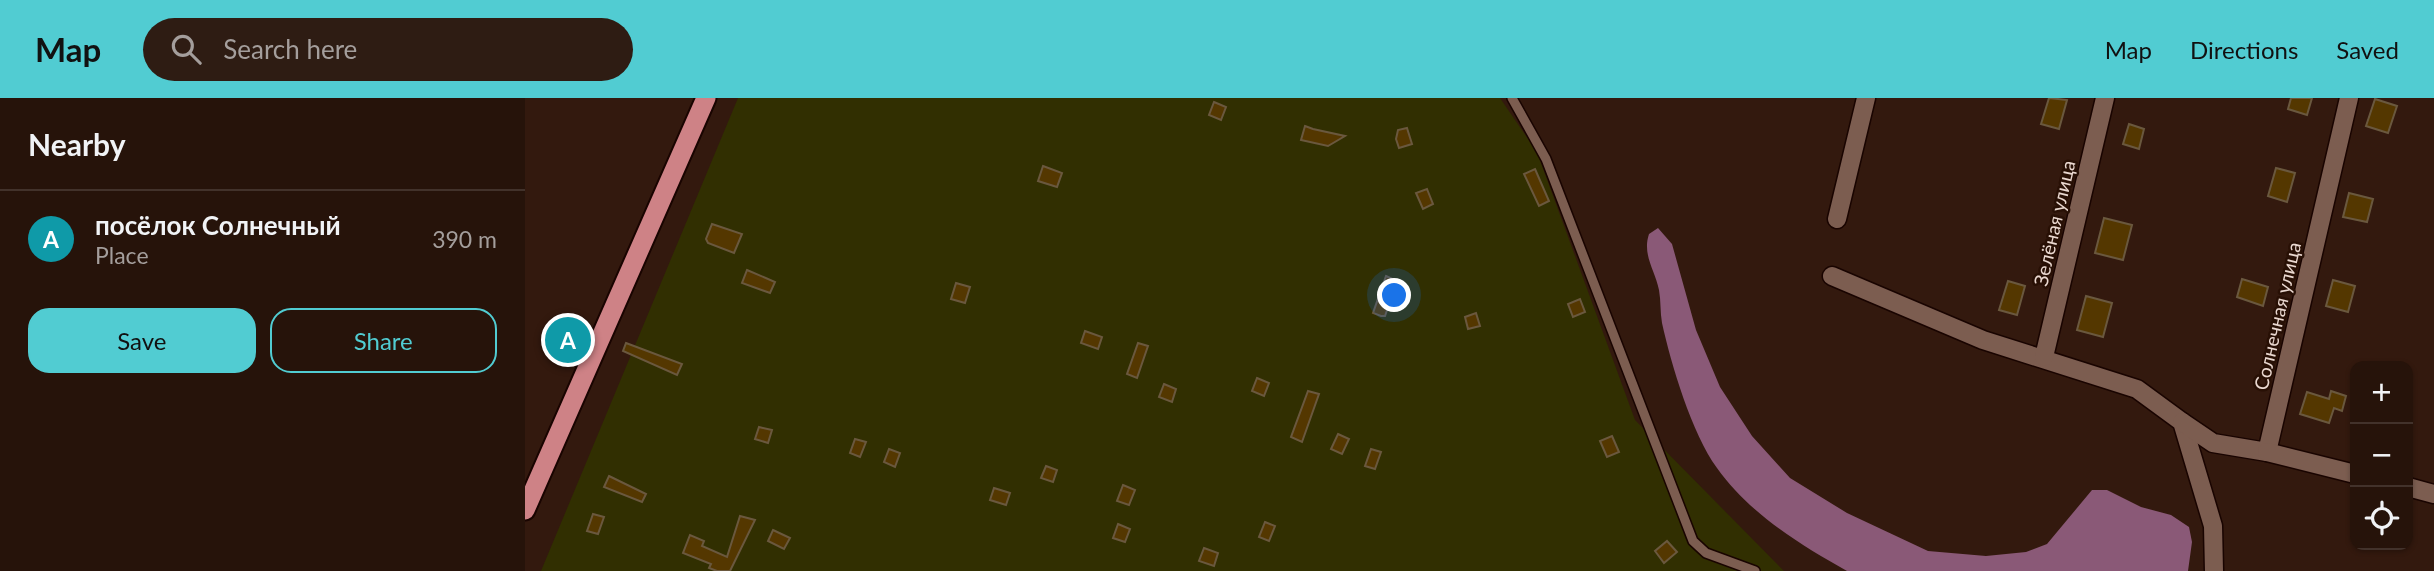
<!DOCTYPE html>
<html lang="en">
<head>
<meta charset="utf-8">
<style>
  :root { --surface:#26130a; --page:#2e1c13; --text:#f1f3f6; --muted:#a49e9c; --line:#42322b; --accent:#51ccd2 }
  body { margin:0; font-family:Lato,sans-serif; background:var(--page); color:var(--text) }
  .controls { position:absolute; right:21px; bottom:21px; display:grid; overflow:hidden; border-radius:14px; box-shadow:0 2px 5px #0004 }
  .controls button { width:63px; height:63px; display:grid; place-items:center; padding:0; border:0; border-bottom:2px solid var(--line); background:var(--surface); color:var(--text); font:35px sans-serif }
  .you { position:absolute; left:870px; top:198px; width:24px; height:24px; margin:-18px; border:5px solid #fff; border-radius:50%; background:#1a73e8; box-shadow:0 0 0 10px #1a73e833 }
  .badge { display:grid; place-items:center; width:46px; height:46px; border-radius:50%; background:var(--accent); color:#fff; font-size:23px; font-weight:700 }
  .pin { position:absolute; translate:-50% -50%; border:4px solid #fff; box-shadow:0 2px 7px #0006 }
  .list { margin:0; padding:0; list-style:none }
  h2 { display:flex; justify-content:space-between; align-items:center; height:91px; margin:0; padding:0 28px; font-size:30px }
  h2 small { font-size:23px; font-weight:400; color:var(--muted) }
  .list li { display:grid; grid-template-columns:46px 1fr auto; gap:21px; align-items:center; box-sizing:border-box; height:98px; padding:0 28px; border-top:2px solid var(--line) }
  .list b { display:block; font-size:26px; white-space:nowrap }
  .list p { margin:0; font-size:23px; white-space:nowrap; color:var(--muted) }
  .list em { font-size:23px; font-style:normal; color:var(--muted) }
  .actions { display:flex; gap:14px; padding:21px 28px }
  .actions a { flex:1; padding:16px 0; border:2px solid var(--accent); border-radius:21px; text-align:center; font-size:24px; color:var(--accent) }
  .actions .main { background:var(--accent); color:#111 }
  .icon { flex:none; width:38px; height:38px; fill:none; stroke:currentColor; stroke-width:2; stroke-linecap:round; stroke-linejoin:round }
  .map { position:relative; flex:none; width:1909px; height:473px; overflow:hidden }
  header { display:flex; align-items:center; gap:42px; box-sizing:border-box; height:98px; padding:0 35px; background:var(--accent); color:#111 }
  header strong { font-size:33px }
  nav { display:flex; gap:38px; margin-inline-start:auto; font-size:24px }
  .search { width:490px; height:63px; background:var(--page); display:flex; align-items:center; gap:18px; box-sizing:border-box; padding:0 24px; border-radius:38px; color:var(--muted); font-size:26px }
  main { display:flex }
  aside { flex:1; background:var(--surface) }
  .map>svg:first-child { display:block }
</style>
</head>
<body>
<header>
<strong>Map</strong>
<div class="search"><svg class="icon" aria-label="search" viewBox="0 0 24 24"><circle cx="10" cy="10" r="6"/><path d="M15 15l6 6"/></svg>Search here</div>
<nav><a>Map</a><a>Directions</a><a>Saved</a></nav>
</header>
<main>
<aside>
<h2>Nearby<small></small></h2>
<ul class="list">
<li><span class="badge" style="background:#0f9aa8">A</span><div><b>посёлок Солнечный</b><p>Place</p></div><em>390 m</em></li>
</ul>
<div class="actions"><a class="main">Save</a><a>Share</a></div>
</aside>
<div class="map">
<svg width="1909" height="473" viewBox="0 0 1909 473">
  <rect width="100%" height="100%" fill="#33190e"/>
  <polygon fill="#312f01" points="213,0 975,0 1012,54 1110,322 1259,473 16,473"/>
  <path fill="#8a5977" d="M1133 130 1147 146 1171 232 1195 289 1227 338 1265 380 1322 415 1403 453 1461 458 1501 454 1522 446 1567 392H1582L1616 409 1646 417 1664 429 1667 444 1663 473H1322C1275 447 1224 415 1192 370 1167 336 1146 266 1137 225 1135 214 1136 203 1134 192 1130 172 1117 157 1124 136Z"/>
  <g fill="#543700" stroke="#6a583e" stroke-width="2">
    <polygon points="1524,0 1542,2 1534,31 1516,26"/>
    <polygon points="1766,0 1787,0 1782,17 1763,11"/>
    <polygon points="1850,1 1872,8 1863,35 1841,28"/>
    <polygon points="689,4 701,9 696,22 684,17"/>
    <polygon points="1604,26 1619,31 1614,51 1598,46"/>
    <polygon points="780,28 788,31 820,38 803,48 776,42"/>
    <polygon points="882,30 887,46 874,50 871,41 873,32"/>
    <polygon points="518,68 537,75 532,89 513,83"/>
    <polygon points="1751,70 1770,75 1762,104 1743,98"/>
    <polygon points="1010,71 1024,103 1014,108 999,76"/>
    <polygon points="902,91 908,106 898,111 891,95"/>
    <polygon points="1824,95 1848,101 1842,124 1818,119"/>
    <polygon points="1579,120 1607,127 1598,162 1570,155"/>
    <polygon points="187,126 217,136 209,155 183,145 181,141"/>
    <polygon points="222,172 250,184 245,195 217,185"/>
    <polygon points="861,178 872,183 860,218 856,218 848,215"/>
    <polygon points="1717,181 1743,189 1738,208 1712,199"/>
    <polygon points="1808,182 1830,188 1823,214 1801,208"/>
    <polygon points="1483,183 1500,188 1492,217 1474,212"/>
    <polygon points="431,185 445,189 440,205 426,201"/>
    <polygon points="1561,198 1587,205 1578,239 1552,232"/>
    <polygon points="1055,201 1060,214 1048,219 1043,206"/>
    <polygon points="951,215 955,228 943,231 940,219"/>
    <polygon points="560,233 577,239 573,251 556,245"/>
    <polygon points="101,245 157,266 152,277 98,253"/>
    <polygon points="613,245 623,248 612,280 602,276"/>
    <polygon points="732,280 744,285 739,298 727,293"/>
    <polygon points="639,286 651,291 647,304 634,299"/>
    <polygon points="783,293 794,296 777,344 766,339"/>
    <polygon points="1806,293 1821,298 1817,313 1809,310 1804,325 1775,316 1782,294 1804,301"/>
    <polygon points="234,329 247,332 243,345 230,341"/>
    <polygon points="813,336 824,341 817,356 806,351"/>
    <polygon points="1087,338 1094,354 1082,359 1075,343"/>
    <polygon points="330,341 341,344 335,359 325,355"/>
    <polygon points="364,351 375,355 370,369 359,364"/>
    <polygon points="846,351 856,354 850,371 840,368"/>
    <polygon points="521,368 532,372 528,384 516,380"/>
    <polygon points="84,378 121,396 117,404 79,389"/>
    <polygon points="598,387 610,392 604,407 592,403"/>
    <polygon points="469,390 485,395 481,407 465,402"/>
    <polygon points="68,416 79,419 73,436 62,433"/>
    <polygon points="215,418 230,422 205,473 192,473 184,470 186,466 158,455 165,437 179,443 177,448 202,459"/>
    <polygon points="740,424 750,428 744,443 734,439"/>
    <polygon points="593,426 605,431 600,444 588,440"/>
    <polygon points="248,432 265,440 259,451 243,443"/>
    <polygon points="1142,443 1152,454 1139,465 1130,453"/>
    <polygon points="679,450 693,455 689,468 674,463"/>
  </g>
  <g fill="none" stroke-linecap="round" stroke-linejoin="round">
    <defs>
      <polyline id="service" points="987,0 1021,61 1168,443 1181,455 1230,473"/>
      <g id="minor">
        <polyline points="1312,121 1341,0"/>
        <polyline points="1307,178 1458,242 1612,291 1657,324 1688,428 1689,473"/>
        <polyline points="1519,259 1580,0"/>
        <polyline points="1657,324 1688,345 1742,354 1824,0"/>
        <polyline points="1742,354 1830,376"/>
        <polyline points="1883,389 1909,396"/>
      </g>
      <polyline id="trunk" points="0,412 181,0"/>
    </defs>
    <use href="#service" stroke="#190400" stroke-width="12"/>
    <use href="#minor" stroke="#190400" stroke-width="21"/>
    <use href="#trunk" stroke="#190400" stroke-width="23"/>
    <use href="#service" stroke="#7c5d50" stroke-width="9"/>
    <use href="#minor" stroke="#7c5d50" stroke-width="18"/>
    <use href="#trunk" stroke="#ce8286" stroke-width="19"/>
  </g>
  <g text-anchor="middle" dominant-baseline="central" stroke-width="5" stroke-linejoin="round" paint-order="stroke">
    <g font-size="19" fill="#ead8d0" stroke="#281005">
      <text transform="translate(1529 125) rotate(-77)">Зелёная улица</text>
      <text transform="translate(1752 218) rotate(-77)">Солнечная улица</text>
    </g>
  </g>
</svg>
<div class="controls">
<button>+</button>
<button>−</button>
<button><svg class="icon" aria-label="locate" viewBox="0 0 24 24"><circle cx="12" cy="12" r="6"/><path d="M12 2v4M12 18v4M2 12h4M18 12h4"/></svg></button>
</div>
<div class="you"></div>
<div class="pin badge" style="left:43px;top:242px;background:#0f9aa8">A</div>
</div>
</main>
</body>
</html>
